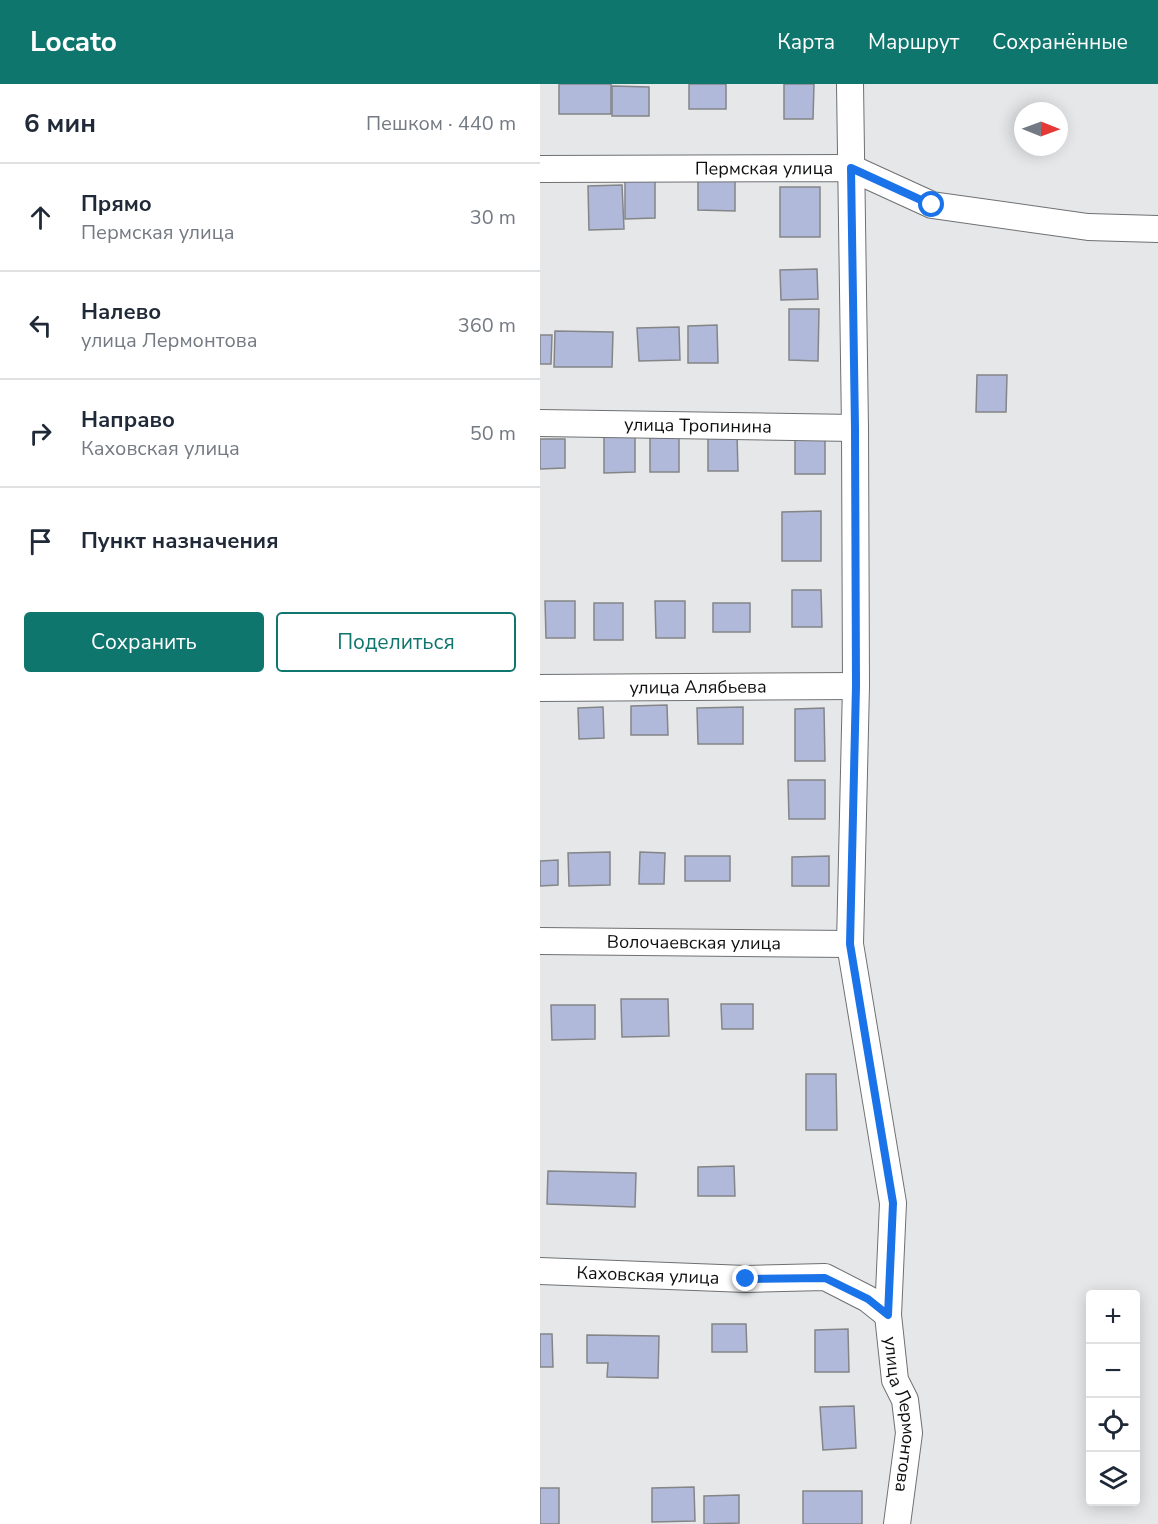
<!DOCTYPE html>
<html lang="ru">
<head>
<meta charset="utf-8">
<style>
  :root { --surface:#fff; --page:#f2f2f3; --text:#1f2937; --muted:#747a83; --line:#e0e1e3; --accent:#0f766e }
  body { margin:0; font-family:"Nunito Sans",sans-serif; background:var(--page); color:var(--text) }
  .controls { position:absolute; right:18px; bottom:18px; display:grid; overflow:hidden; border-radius:6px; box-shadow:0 3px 15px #0003 }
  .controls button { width:54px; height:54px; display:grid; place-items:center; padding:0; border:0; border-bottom:2px solid var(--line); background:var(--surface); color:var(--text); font:30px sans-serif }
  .compass { position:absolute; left:474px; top:18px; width:54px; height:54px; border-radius:50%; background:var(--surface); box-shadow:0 3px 15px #0003; rotate:91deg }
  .stop { position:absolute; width:18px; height:18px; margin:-14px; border:4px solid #1a73e8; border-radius:50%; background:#fff }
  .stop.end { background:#1a73e8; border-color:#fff; box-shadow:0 2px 6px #0008 }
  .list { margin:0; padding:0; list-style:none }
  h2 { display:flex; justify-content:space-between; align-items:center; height:78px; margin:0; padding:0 24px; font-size:26px }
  h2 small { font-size:20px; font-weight:400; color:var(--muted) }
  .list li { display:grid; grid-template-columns:39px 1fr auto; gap:18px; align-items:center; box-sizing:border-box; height:108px; padding:0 24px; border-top:2px solid var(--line) }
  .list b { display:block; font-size:22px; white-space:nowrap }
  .list p { margin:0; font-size:20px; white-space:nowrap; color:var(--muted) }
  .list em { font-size:20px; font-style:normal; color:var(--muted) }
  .actions { display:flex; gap:12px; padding:18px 24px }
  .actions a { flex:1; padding:14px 0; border:2px solid var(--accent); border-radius:6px; text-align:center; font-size:21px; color:var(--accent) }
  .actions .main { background:var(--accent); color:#fff }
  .icon { flex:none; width:33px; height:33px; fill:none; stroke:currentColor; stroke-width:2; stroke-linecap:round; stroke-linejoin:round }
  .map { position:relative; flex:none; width:618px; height:1440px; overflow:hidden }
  header { display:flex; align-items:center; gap:36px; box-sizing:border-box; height:84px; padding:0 30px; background:var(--accent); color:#fff }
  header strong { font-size:28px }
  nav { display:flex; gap:33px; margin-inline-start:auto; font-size:21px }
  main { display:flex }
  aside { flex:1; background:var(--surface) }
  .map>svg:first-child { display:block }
</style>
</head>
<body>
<header>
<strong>Locato</strong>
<nav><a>Карта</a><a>Маршрут</a><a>Сохранённые</a></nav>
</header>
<main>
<aside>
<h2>6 мин<small>Пешком · 440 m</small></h2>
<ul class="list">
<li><svg class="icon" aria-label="ahead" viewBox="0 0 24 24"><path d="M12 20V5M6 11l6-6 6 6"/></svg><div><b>Прямо</b><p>Пермская улица</p></div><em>30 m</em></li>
<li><svg class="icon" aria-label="left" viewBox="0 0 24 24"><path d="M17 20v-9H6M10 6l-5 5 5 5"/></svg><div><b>Налево</b><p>улица Лермонтова</p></div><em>360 m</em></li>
<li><svg class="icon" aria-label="right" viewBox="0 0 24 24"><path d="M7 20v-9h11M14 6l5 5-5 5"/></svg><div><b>Направо</b><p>Каховская улица</p></div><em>50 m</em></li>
<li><svg class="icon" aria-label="arrive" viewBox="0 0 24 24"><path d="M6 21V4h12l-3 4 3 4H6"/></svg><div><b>Пункт назначения</b></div></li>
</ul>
<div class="actions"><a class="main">Сохранить</a><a>Поделиться</a></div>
</aside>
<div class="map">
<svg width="618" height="1440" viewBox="0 0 618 1440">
  <rect width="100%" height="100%" fill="#e6e7e9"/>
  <g fill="#b0b9d9" stroke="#848587" stroke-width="1.5">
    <rect x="19" y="0" width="52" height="30"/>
    <rect x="149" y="0" width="37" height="25"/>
    <polygon points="244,0 274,0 273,35 244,35"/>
    <polygon points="72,2 109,3 109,32 72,32"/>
    <polygon points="85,97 115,97 115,134 85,135"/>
    <polygon points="158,97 195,97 195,127 158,126"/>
    <polygon points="82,101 84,145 49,146 48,102"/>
    <rect x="240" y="103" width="40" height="50"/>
    <polygon points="277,185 278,215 241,216 240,186"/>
    <polygon points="249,225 279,225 278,277 249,276"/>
    <polygon points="177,241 178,279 148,279 148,242"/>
    <polygon points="139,243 140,276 99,277 97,244"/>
    <polygon points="15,247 73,248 72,283 14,283"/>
    <polygon points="0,251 12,251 11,280 0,280"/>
    <polygon points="437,291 467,291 466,328 436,328"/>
    <polygon points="64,349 95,349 95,388 64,389"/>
    <polygon points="168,350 197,350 198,387 168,387"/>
    <rect x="110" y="351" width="29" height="37"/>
    <rect x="255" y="353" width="30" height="37"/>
    <polygon points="0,355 25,355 25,384 0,385"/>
    <polygon points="281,427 281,477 242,477 242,428"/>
    <polygon points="252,506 281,506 282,543 252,543"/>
    <polygon points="5,517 35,517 35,554 6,554"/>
    <polygon points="115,517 145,517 145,554 116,554"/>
    <rect x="54" y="519" width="29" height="37"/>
    <rect x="173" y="519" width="37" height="29"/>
    <polygon points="127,621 128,651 91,651 91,622"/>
    <polygon points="63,623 64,654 39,655 38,624"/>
    <polygon points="203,623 203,660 158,660 157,624"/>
    <polygon points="284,624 285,677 255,677 255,625"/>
    <polygon points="248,696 285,696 285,735 249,735"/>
    <polygon points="70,768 70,801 29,802 28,769"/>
    <polygon points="100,768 125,769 124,800 99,800"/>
    <rect x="145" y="772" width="45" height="25"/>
    <polygon points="289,772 289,802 252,802 252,773"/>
    <polygon points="18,776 18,801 0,802 0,777"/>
    <polygon points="81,915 128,915 129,952 82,953"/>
    <polygon points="181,920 213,920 213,945 182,945"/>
    <polygon points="11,921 55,921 55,955 12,956"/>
    <polygon points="266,990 296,990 297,1046 266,1046"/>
    <polygon points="194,1082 195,1112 158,1112 158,1083"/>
    <polygon points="8,1087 96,1089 95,1123 7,1120"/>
    <polygon points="172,1240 206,1240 207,1268 172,1268"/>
    <polygon points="308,1245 309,1288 275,1288 275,1246"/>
    <polygon points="0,1250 12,1250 13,1283 0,1283"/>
    <polygon points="47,1251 119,1252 118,1294 67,1293 68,1279 47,1279"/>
    <polygon points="314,1322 316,1364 283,1366 280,1323"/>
    <polygon points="154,1403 155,1437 112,1438 112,1404"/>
    <rect x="0" y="1404" width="19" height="36"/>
    <rect x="263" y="1407" width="59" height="33"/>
    <polygon points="199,1411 199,1439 164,1440 164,1412"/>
  </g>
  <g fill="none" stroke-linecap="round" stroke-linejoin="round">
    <defs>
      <g id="minor">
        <path id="s1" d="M310 0 315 344 316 602 310 860 353 1119 348 1231 355 1296 365 1316 369 1349 357 1440"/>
        <path id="s2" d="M0 85 311 84 392 121 548 143 618 145"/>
        <path id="s3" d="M0 339 315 344"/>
        <path id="s4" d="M0 604 316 602"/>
        <path id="s5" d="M0 857 310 860"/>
        <path id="s6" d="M0 1187 206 1195 285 1193 328 1215 348 1231"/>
      </g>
    </defs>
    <use href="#minor" stroke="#6f7072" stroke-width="28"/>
    <use href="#minor" stroke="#fff" stroke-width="26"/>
  </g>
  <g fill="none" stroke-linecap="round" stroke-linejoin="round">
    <polyline stroke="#1a73e8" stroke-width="8" points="206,1195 285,1194 328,1215 348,1231 353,1119 310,860 316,602 315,344 311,84 392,121"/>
  </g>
  <g text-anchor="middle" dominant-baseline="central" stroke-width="6" stroke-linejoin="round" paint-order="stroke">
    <g font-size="18" fill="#0d0e0e" stroke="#e6e7e9">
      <text stroke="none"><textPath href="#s2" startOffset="224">Пермская улица</textPath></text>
      <text stroke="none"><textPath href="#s3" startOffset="158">улица Тропинина</textPath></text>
      <text stroke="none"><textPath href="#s4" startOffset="158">улица Алябьева</textPath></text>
      <text stroke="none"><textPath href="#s5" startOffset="154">Волочаевская улица</textPath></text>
      <text stroke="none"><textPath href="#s6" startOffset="108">Каховская улица</textPath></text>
      <text stroke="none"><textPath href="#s1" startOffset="1336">улица Лермонтова</textPath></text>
    </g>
  </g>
</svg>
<div class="controls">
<button>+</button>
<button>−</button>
<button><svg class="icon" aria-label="locate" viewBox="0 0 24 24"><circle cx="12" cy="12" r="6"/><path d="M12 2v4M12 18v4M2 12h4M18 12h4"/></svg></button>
<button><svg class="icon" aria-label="layers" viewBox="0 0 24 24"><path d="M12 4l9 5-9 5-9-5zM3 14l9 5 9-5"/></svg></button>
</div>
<svg class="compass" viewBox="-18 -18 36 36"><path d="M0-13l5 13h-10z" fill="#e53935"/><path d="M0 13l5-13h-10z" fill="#747a83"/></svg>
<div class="stop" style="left:392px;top:121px"></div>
<div class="stop end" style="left:206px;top:1195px"></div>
</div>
</main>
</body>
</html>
